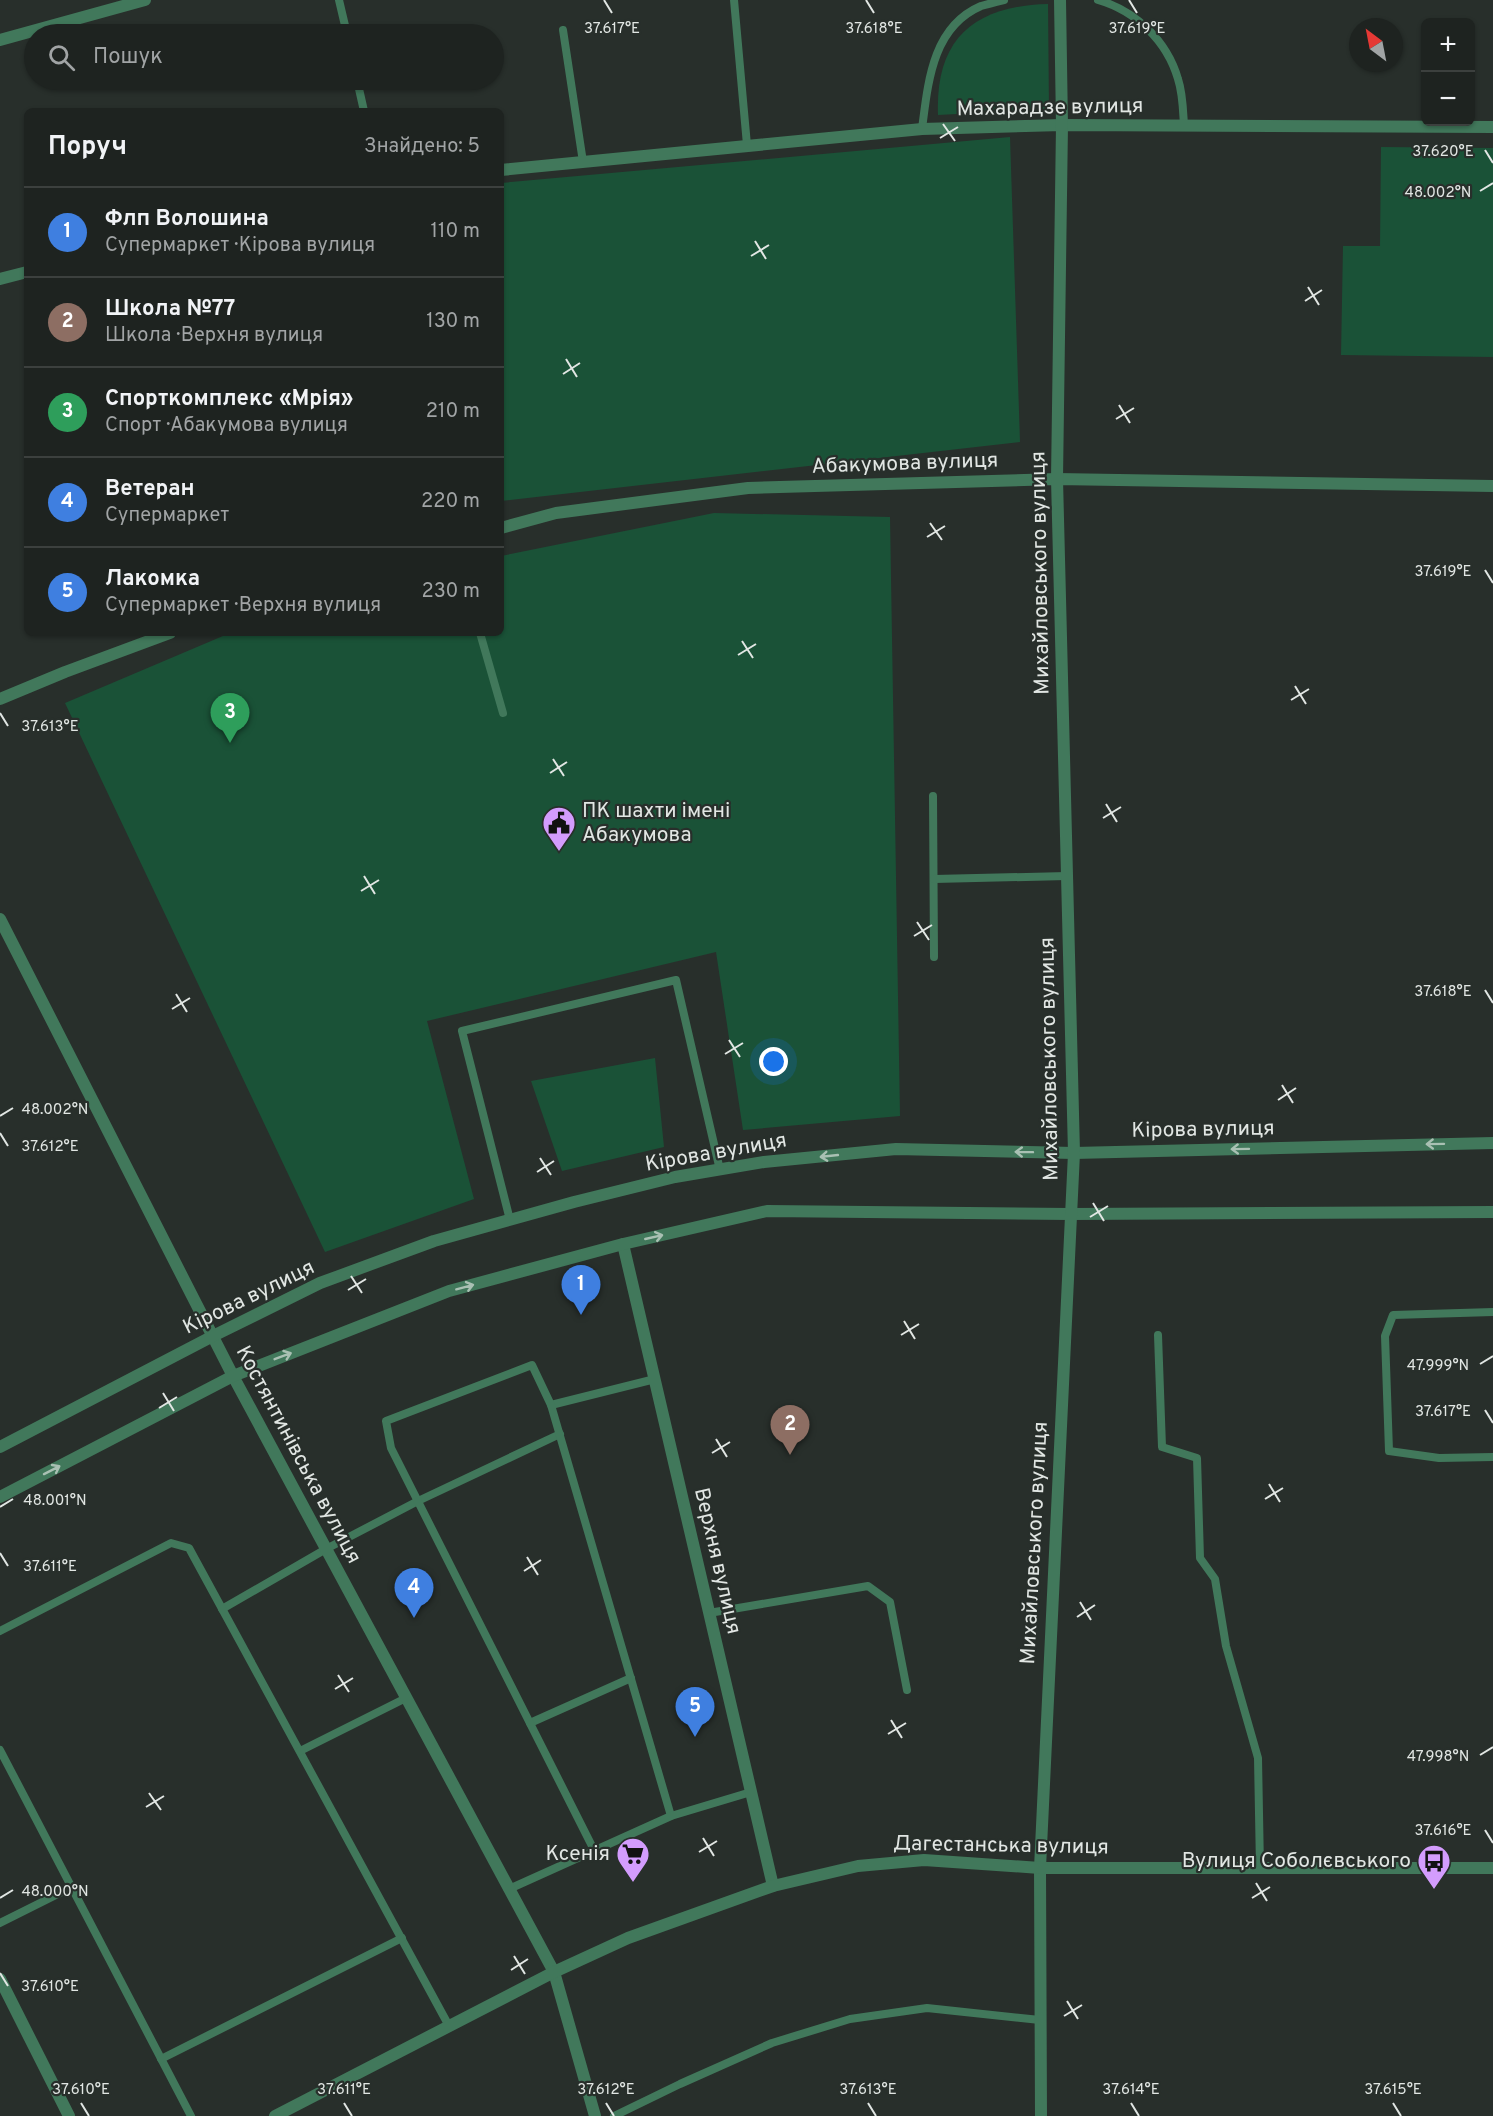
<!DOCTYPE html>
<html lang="uk">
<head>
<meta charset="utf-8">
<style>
  :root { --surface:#1e2320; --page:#2b2f2d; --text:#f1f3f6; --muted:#a1a4a5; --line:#3c403e; --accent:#ea580c }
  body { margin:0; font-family:Overpass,sans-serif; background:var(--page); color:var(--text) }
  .controls { position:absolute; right:18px; top:18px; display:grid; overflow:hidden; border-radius:9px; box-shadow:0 2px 4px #0004 }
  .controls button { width:54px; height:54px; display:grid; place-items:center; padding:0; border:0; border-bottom:2px solid var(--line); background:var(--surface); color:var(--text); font:30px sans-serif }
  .compass { position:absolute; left:1349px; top:18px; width:54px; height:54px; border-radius:50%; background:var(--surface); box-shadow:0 2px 4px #0004; rotate:328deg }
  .you { position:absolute; left:774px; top:1062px; width:21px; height:21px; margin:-15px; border:4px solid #fff; border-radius:50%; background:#1a73e8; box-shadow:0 0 0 9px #1a73e833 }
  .badge { display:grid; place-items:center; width:39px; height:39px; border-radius:50%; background:var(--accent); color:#fff; font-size:20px; font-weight:700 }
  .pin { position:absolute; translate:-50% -50px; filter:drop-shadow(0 2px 3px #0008) }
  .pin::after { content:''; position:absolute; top:32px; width:21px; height:18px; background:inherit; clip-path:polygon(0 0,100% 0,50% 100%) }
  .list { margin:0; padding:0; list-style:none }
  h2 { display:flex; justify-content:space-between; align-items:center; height:78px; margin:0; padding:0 24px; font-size:26px }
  h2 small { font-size:20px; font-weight:400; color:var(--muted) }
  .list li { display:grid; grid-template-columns:39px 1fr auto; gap:18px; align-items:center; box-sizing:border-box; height:90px; padding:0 24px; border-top:2px solid var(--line) }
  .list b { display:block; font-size:22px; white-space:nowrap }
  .list p { margin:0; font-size:20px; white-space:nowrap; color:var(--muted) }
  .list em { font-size:20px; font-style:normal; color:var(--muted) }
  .icon { flex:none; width:33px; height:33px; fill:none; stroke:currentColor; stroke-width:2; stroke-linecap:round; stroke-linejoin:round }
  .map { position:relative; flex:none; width:1493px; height:2116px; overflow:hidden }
  .search { position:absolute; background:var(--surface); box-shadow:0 2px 4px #0004; left:24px; top:24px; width:480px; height:66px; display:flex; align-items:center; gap:15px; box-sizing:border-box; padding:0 21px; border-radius:33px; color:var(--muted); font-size:22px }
  .panel { position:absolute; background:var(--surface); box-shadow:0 2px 4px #0004; left:24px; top:108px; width:480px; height:528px; border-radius:9px }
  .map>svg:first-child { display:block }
</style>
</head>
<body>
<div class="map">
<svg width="1493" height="2116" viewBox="0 0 1493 2116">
  <rect width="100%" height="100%" fill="#282f2b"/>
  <g fill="#1a5237">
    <path d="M1048 4 1049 109 938 115C935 39 974 6 1048 4Z"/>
    <polygon points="1010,137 1020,442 501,501 501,183"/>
    <polygon points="1381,147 1493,148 1493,357 1341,355 1343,246 1380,246"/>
    <polygon points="714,513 890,517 900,1116 743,1130 716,952 427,1021 474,1199 325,1252 65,703 230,633 501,633 501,556"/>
    <polygon points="655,1058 664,1147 562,1171 531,1081"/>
  </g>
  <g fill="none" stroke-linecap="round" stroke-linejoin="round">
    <g stroke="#41785b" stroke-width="8">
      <polyline points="339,0 347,34"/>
      <polyline points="734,0 747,145"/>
      <path d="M1098 0C1136 11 1167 41 1178 79 1183 94 1183 111 1184 126"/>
      <polyline points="563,30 583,162"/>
      <polyline points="357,80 364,111"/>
      <path d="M922 129C928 83 932 27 981 6 988 4 996 2 1004 0"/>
      <polyline points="480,633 503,713"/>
      <polyline points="933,796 934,957"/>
      <polyline points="934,879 1067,876"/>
      <polyline points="510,1220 462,1031 676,980 720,1170"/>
      <polyline points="1493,1312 1393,1315 1385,1336 1389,1451 1439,1458 1493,1457"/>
      <polyline points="1158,1335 1162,1447 1197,1458 1200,1558 1215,1579 1226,1646 1258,1758 1260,1868"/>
      <polyline points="551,1405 655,1379"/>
      <polyline points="222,1609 326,1549 418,1501 560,1434"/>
      <polyline points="709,1613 868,1586 890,1602 907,1690"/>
      <polyline points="0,1631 171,1543 189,1548 449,2026"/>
      <polyline points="530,1723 631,1678"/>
      <polyline points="0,1750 191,2116"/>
      <polyline points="300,1751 406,1698"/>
      <polyline points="594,1850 391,1448 386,1421 532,1365 551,1405 671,1816"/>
      <polyline points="509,1889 671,1816 751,1792"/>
      <polyline points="0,1923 72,1887"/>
      <polyline points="161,2059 402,1938"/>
      <polyline points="614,2116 680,2084 772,2043 850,2019 927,2008 1040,2020"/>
    </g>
    <g stroke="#41785b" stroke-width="12">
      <polyline points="0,40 145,0"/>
      <polyline points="501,170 922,129 1062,125 1493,127"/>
      <polyline points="0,279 27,272"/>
      <polyline points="501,528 556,513 748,488 1057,479 1493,486"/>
      <polyline points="0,699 65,672 170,633"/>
      <polyline points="0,919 233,1376 554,1972 595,2116"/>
      <polyline points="623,1244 773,1886"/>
      <polyline points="0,1447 213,1336 320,1283 434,1241 574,1202 675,1177 764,1162 896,1149 1074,1153 1493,1143"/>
      <polyline points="0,1497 233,1376 449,1291 623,1244 767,1211 1070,1214 1493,1212"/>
      <polyline points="0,1979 69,2116"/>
      <polyline points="1041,2116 1040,1868 1074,1153 1057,479 1062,125 1060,0"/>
    </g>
    <polyline stroke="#41785b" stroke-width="12" points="275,2116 554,1972 628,1938 773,1886 858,1866 924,1860 1040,1868 1493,1868"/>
  </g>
  <defs><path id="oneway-shaft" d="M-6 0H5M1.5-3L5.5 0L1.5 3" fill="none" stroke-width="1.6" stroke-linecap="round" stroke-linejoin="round" transform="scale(1.5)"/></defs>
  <g stroke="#a9c0b3">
    <use href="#oneway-shaft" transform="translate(1435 1144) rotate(179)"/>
    <use href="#oneway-shaft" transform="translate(1240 1149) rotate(179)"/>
    <use href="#oneway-shaft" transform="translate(1024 1152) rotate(-179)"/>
    <use href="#oneway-shaft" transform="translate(829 1156) rotate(174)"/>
    <use href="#oneway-shaft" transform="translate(654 1237) rotate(-13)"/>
    <use href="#oneway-shaft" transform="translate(465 1287) rotate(-15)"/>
    <use href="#oneway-shaft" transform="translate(283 1356) rotate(-21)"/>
    <use href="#oneway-shaft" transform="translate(52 1470) rotate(-27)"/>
  </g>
  <path fill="none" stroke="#e1e6e3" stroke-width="2" d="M604 0 612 13M866 0 874 13M1129 0 1137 13M943 124 955 141M940 138 958 127M1485 150 1493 163M1480 191 1493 183M755 241 766 259M751 256 769 245M1308 287 1319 305M1305 301 1322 290M566 359 577 377M563 374 580 363M1119 405 1130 423M1116 419 1134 408M930 523 942 540M927 537 945 526M1485 570 1493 583M742 641 753 658M738 655 756 644M1295 686 1306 704M1291 700 1309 689M0 713 8 726M553 759 564 776M550 773 567 762M1106 804 1117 822M1103 818 1121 807M364 876 375 894M361 891 379 880M917 922 929 940M914 936 932 925M1485 990 1493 1003M176 994 187 1012M172 1009 190 998M729 1040 740 1057M725 1054 743 1043M1282 1085 1293 1103M1278 1100 1296 1088M0 1116 13 1108M0 1133 8 1146M540 1158 551 1175M537 1172 554 1161M1093 1203 1104 1221M1090 1217 1108 1206M351 1276 362 1293M348 1290 366 1279M904 1321 915 1339M901 1335 919 1324M1480 1364 1493 1356M163 1393 174 1411M159 1408 177 1397M1485 1410 1493 1423M716 1439 727 1457M712 1453 730 1442M1269 1484 1280 1502M1265 1499 1283 1488M0 1507 13 1499M0 1553 8 1566M527 1557 538 1575M524 1571 541 1560M1080 1602 1091 1620M1077 1617 1095 1605M338 1675 349 1692M335 1689 353 1678M891 1720 902 1738M888 1734 906 1723M1480 1755 1493 1747M149 1793 161 1810M146 1807 164 1796M1485 1830 1493 1843M703 1838 714 1856M699 1852 717 1841M1256 1883 1267 1901M0 1898 13 1890M1252 1898 1270 1887M514 1956 525 1974M511 1970 528 1959M0 1973 8 1986M1067 2001 1078 2019M1064 2016 1082 2005M81 2103 89 2116M344 2103 352 2116M606 2103 614 2116M868 2103 876 2116M1131 2103 1139 2116M1393 2103 1401 2116"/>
  <defs>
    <symbol id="civic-pin" viewBox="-11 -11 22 30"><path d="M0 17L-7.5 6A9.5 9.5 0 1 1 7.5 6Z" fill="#d39cfd" stroke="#282f2b"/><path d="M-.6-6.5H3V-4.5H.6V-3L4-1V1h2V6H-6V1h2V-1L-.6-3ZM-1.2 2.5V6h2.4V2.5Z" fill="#111"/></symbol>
    <symbol id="supermarket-pin" viewBox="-11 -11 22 30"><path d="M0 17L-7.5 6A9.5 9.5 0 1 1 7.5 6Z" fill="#d39cfd" stroke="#282f2b"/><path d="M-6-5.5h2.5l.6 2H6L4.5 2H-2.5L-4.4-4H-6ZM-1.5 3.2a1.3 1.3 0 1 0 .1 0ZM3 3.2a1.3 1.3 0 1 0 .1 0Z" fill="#111"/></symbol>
    <symbol id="bus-pin" viewBox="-11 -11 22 30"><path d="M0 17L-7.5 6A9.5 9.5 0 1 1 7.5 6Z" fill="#d39cfd" stroke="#282f2b"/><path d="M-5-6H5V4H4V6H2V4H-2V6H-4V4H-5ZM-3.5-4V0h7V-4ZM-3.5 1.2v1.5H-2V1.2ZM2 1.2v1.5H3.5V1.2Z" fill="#111"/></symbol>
  </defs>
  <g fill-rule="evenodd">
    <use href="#civic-pin" x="540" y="804" width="38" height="52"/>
    <use href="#supermarket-pin" x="614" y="1835" width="38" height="52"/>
    <use href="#bus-pin" x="1415" y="1842" width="38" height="52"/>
  </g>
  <g text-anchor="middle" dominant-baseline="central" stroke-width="4.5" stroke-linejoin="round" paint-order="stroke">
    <g font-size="21" fill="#e1e6e3" stroke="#282f2b">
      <text transform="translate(1050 108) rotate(-1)">Махарадзе вулиця</text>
      <text transform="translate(905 464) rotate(-2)">Абакумова вулиця</text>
      <text transform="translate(1041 573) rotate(-91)">Михайловського вулиця</text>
      <text transform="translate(1050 1059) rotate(-91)">Михайловського вулиця</text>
      <text transform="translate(1203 1130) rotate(-1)">Кірова вулиця</text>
      <text transform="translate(716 1153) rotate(-10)">Кірова вулиця</text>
      <text transform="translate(249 1298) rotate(-26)">Кірова вулиця</text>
      <text transform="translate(298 1455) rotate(62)">Костянтинівська вулиця</text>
      <text transform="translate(1035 1543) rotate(-87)">Михайловського вулиця</text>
      <text transform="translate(717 1561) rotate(77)">Верхня вулиця</text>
      <text transform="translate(1001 1846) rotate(1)">Дагестанська вулиця</text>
    </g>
    <g font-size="21" fill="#e1e6e3" stroke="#282f2b" text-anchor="end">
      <text x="582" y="811" text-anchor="start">ПК шахти імені<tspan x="582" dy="24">Абакумова</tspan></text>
      <text x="610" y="1854">Ксенія</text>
      <text x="1411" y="1861">Вулиця Соболєвського</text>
    </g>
  </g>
  <g font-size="15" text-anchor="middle" fill="#e1e6e3" stroke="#282f2b" stroke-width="4.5" stroke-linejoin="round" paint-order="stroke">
    <text x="874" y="33">37.618°E</text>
    <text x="612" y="33">37.617°E</text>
    <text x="1137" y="33">37.619°E</text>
    <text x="1443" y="156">37.620°E</text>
    <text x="1438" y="197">48.002°N</text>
    <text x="1443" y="576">37.619°E</text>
    <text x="50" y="731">37.613°E</text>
    <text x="1443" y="996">37.618°E</text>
    <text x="55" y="1114">48.002°N</text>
    <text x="50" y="1151">37.612°E</text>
    <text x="1438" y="1370">47.999°N</text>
    <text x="1443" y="1416">37.617°E</text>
    <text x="55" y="1505">48.001°N</text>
    <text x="50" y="1571">37.611°E</text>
    <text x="1438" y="1761">47.998°N</text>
    <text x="1443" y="1835">37.616°E</text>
    <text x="55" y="1896">48.000°N</text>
    <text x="50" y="1991">37.610°E</text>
    <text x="81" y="2094">37.610°E</text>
    <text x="344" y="2094">37.611°E</text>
    <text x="606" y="2094">37.612°E</text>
    <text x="868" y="2094">37.613°E</text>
    <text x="1131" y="2094">37.614°E</text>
    <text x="1393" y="2094">37.615°E</text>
  </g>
</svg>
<div class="controls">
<button>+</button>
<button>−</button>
</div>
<svg class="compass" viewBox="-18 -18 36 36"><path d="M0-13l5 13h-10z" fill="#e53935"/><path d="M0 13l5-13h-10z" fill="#a1a4a5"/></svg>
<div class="you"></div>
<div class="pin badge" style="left:581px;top:1315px;background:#3f7fe0">1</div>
<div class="pin badge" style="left:790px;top:1455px;background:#8d6e63">2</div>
<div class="pin badge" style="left:230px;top:743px;background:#2e9e5b">3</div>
<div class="pin badge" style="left:414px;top:1618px;background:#3f7fe0">4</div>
<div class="pin badge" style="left:695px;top:1737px;background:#3f7fe0">5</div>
<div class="search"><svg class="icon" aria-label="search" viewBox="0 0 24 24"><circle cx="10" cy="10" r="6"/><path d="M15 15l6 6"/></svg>Пошук</div>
<section class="panel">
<h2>Поруч<small>Знайдено: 5</small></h2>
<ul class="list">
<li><span class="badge" style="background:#3f7fe0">1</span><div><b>Флп Волошина</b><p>Супермаркет · Кірова вулиця</p></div><em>110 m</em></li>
<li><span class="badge" style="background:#8d6e63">2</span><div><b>Школа №77</b><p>Школа · Верхня вулиця</p></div><em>130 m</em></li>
<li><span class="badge" style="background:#2e9e5b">3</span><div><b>Спорткомплекс «Мрія»</b><p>Спорт · Абакумова вулиця</p></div><em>210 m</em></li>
<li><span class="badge" style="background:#3f7fe0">4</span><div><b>Ветеран</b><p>Супермаркет</p></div><em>220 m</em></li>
<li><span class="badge" style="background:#3f7fe0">5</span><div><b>Лакомка</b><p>Супермаркет · Верхня вулиця</p></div><em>230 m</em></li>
</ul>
</section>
</div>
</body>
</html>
